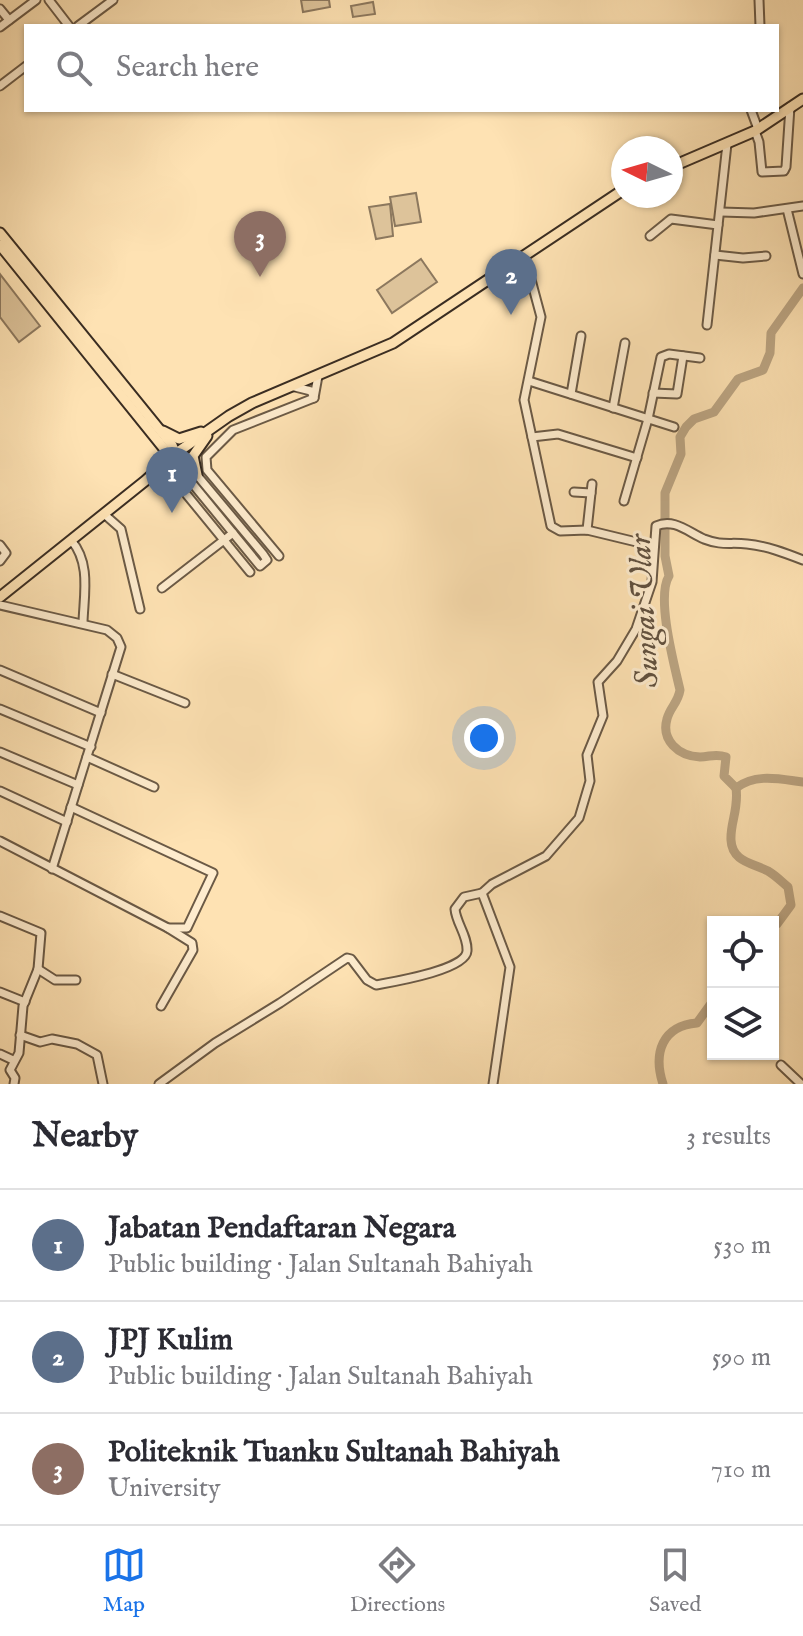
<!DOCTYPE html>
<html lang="en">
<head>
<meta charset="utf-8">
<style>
  :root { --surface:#fff; --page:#f2f2f3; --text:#2b2b33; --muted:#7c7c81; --line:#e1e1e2; --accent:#1a73e8 }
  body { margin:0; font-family:"IM FELL English",serif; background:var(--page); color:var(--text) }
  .controls { position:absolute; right:24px; bottom:24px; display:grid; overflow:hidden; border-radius:0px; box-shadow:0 2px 6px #0004 }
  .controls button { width:72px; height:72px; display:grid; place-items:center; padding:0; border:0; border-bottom:2px solid var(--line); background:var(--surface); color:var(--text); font:40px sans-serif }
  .compass { position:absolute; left:611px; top:136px; width:72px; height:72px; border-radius:50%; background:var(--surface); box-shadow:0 2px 6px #0004; rotate:275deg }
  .you { position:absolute; left:484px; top:738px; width:28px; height:28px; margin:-20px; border:6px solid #fff; border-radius:50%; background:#1a73e8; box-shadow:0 0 0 12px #1a73e833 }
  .badge { display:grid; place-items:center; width:52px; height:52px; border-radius:50%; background:var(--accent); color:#fff; font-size:26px; font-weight:700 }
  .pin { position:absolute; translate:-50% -66px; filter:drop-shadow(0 2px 4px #0008) }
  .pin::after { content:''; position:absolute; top:42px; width:28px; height:24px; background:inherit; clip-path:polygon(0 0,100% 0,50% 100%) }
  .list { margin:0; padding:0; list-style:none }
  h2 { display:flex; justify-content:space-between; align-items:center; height:104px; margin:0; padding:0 32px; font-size:34px }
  h2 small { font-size:26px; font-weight:400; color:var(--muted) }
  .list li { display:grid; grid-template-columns:52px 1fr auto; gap:24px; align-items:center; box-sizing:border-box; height:112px; padding:0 32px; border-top:2px solid var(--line) }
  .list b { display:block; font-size:30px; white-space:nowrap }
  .list p { margin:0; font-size:26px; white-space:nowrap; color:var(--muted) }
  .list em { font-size:26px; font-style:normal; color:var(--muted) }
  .icon { flex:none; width:44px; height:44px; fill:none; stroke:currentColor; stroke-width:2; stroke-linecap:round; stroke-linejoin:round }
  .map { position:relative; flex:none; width:803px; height:1084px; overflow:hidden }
  .search { position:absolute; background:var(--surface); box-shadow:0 2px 6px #0004; left:24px; right:24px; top:24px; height:88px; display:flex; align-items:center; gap:20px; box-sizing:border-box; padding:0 28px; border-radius:0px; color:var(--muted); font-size:30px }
  .sheet { height:440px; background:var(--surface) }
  nav { display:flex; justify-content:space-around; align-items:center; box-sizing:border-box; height:112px; border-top:2px solid var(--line); background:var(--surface); font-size:22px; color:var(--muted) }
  nav a { display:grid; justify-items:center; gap:4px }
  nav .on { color:var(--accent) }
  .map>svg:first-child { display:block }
</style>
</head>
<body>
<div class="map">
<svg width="803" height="1084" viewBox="0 0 803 1084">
  <rect width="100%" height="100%" fill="#fee2b3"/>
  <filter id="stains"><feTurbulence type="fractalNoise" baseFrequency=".0025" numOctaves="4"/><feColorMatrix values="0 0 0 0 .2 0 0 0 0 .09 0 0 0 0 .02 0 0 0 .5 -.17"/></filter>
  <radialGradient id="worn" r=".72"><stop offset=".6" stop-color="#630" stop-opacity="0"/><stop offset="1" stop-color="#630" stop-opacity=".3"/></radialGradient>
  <g fill="#ddc39a" stroke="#8c785e" stroke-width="2">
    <polygon points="301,0 329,0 330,7 303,12"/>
    <polygon points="373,2 375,14 353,17 351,6"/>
    <polygon points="416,193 421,222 395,226 390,197"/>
    <polygon points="390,204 393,236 376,239 369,207"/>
    <polygon points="421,259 437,282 392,313 377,290"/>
    <polygon points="0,274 40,326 19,342 0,317"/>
  </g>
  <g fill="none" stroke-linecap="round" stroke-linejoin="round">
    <g stroke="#bba482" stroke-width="9">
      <path d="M736 788 724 776 726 757C715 753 710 757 700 757 678 756 661 740 667 719 670 707 678 703 680 690 674 664 656 597 669 576L665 556V493L681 454 680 437 686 427 694 419 714 412 738 379 763 370 770 353 771 333 803 288"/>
      <path d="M736 788C739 809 730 823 731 840 732 862 753 863 768 871 775 875 782 882 788 887L791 905 777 924 773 926"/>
      <path d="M736 788C756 773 779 779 803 782"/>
      <path d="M663 1084C653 1053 662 1026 697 1023L713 1001"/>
    </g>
    <defs>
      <g id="minor">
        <polyline points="49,0 69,26"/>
        <polyline points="759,0 760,26"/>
        <polyline points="0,9 9,20"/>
        <polyline points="78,26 113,0"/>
        <polyline points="0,27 36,0"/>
        <polyline points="0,86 26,66"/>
        <polyline points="751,110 758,129"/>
        <polyline points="755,131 759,142 762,172 784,171 786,167 790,107"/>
        <polyline points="787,209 803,274"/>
        <polyline points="721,212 754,213 803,206"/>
        <polyline points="650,236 671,219 718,225"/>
        <polyline points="715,255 743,258 766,256"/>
        <polyline points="520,258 530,276 541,317 524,400 551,526 560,531 587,530 653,546"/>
        <polyline points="707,325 727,144"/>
        <polyline points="529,381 674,427"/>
        <polyline points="295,387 311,391 314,398 318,376"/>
        <polyline points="653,393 677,394 683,356"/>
        <polyline points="571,394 581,336"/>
        <polyline points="613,408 625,343"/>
        <polyline points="532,437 558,434 637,458"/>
        <polyline points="169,455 260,566 267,560 263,554 176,450"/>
        <polyline points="574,492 591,493"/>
        <polyline points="187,495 250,572"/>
        <polyline points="624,501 648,419 661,357 669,354 700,358"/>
        <polyline points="104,514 121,529 140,609"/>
        <polyline points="587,530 592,484"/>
        <path d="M71 540C91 563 84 594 83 622"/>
        <polyline points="0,545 6,553 0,561"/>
        <polyline points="279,556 207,470 206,457 233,430 314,398"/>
        <polyline points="162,588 233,533"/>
        <polyline points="0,605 107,630 117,638 121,647 52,869"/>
        <polyline points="0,670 101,713"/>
        <polyline points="112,674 185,703"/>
        <polyline points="0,709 91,747"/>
        <polyline points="0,752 78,785"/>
        <polyline points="87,757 154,787"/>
        <polyline points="0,791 67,822"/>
        <polyline points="0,841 168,928 187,928 213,873 71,807"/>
        <polyline points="0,916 41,933 38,969 23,1006 19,1053 10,1070 15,1078 14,1084"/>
        <polyline points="38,969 55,980 76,980"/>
        <polyline points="0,992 25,1002"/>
        <polyline points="161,1006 193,950 192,943 168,928"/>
        <polyline points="20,1035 40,1042 52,1039 77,1044 97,1055 103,1084"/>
        <polyline points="0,1054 13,1060"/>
        <polyline points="781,1065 801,1084"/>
        <path d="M159 1084 215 1043 280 1003 347 958 351 959 367 980 376 985C392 982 466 970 467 951 468 936 456 923 455 909L464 897 482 893"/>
        <path d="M493 1084 510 967 482 893 492 884 546 856 579 818 590 781 587 755 603 716 598 682 617 661 636 629 652 582 656 526C674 518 688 532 704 539 722 546 730 542 747 544 767 546 785 553 803 560"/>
      </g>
      <g id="major">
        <polyline points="671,167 755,131 803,99"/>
        <polyline points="0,233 172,445 175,454"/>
        <polyline points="0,245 166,451 175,454"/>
        <polyline points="163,431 179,439 201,432"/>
        <polyline points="197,475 193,456 207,436"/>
        <polyline points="152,478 175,474 190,481"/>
        <polyline points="0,597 145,481 175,454 229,416 252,403 393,343 623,190"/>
      </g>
    </defs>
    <use href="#minor" stroke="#6b5a46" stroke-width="11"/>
    <use href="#major" stroke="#3a2d22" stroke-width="13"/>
    <use href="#minor" stroke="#feecce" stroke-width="7"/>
    <use href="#major" stroke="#fee2b3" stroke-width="9"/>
  </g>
  <g text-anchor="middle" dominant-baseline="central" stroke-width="6" stroke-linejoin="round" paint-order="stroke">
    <g font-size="32" font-style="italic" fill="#61513f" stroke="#feecce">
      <text transform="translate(645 611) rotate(-93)">Sungai Ular</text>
    </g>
  </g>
  <rect width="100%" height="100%" filter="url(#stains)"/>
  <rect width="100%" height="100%" fill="url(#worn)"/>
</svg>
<div class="controls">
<button><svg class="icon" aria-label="locate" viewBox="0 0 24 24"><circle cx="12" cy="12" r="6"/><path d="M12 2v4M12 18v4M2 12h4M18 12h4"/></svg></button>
<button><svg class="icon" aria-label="layers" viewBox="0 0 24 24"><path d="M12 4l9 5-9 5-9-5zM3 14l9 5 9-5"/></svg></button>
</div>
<svg class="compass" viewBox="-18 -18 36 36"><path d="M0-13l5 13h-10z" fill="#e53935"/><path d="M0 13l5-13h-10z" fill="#7c7c81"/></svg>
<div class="you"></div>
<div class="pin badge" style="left:172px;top:513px;background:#5c6f8a">1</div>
<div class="pin badge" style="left:511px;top:315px;background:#5c6f8a">2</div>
<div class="pin badge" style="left:260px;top:277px;background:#8d6e63">3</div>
<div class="search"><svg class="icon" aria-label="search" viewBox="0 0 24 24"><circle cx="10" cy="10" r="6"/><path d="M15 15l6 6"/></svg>Search here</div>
</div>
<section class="sheet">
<h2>Nearby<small>3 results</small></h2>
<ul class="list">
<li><span class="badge" style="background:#5c6f8a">1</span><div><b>Jabatan Pendaftaran Negara</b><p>Public building · Jalan Sultanah Bahiyah</p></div><em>530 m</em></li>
<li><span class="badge" style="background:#5c6f8a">2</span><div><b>JPJ Kulim</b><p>Public building · Jalan Sultanah Bahiyah</p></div><em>590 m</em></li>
<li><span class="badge" style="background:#8d6e63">3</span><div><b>Politeknik Tuanku Sultanah Bahiyah</b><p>University</p></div><em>710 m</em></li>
</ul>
</section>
<nav>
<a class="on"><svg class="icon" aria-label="map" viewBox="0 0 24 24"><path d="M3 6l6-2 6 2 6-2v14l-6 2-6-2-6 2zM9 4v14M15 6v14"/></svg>Map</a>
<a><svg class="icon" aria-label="directions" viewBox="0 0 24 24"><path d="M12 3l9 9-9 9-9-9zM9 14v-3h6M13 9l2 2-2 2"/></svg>Directions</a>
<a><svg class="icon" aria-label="saved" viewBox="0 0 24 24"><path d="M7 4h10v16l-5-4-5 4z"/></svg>Saved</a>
</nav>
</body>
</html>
